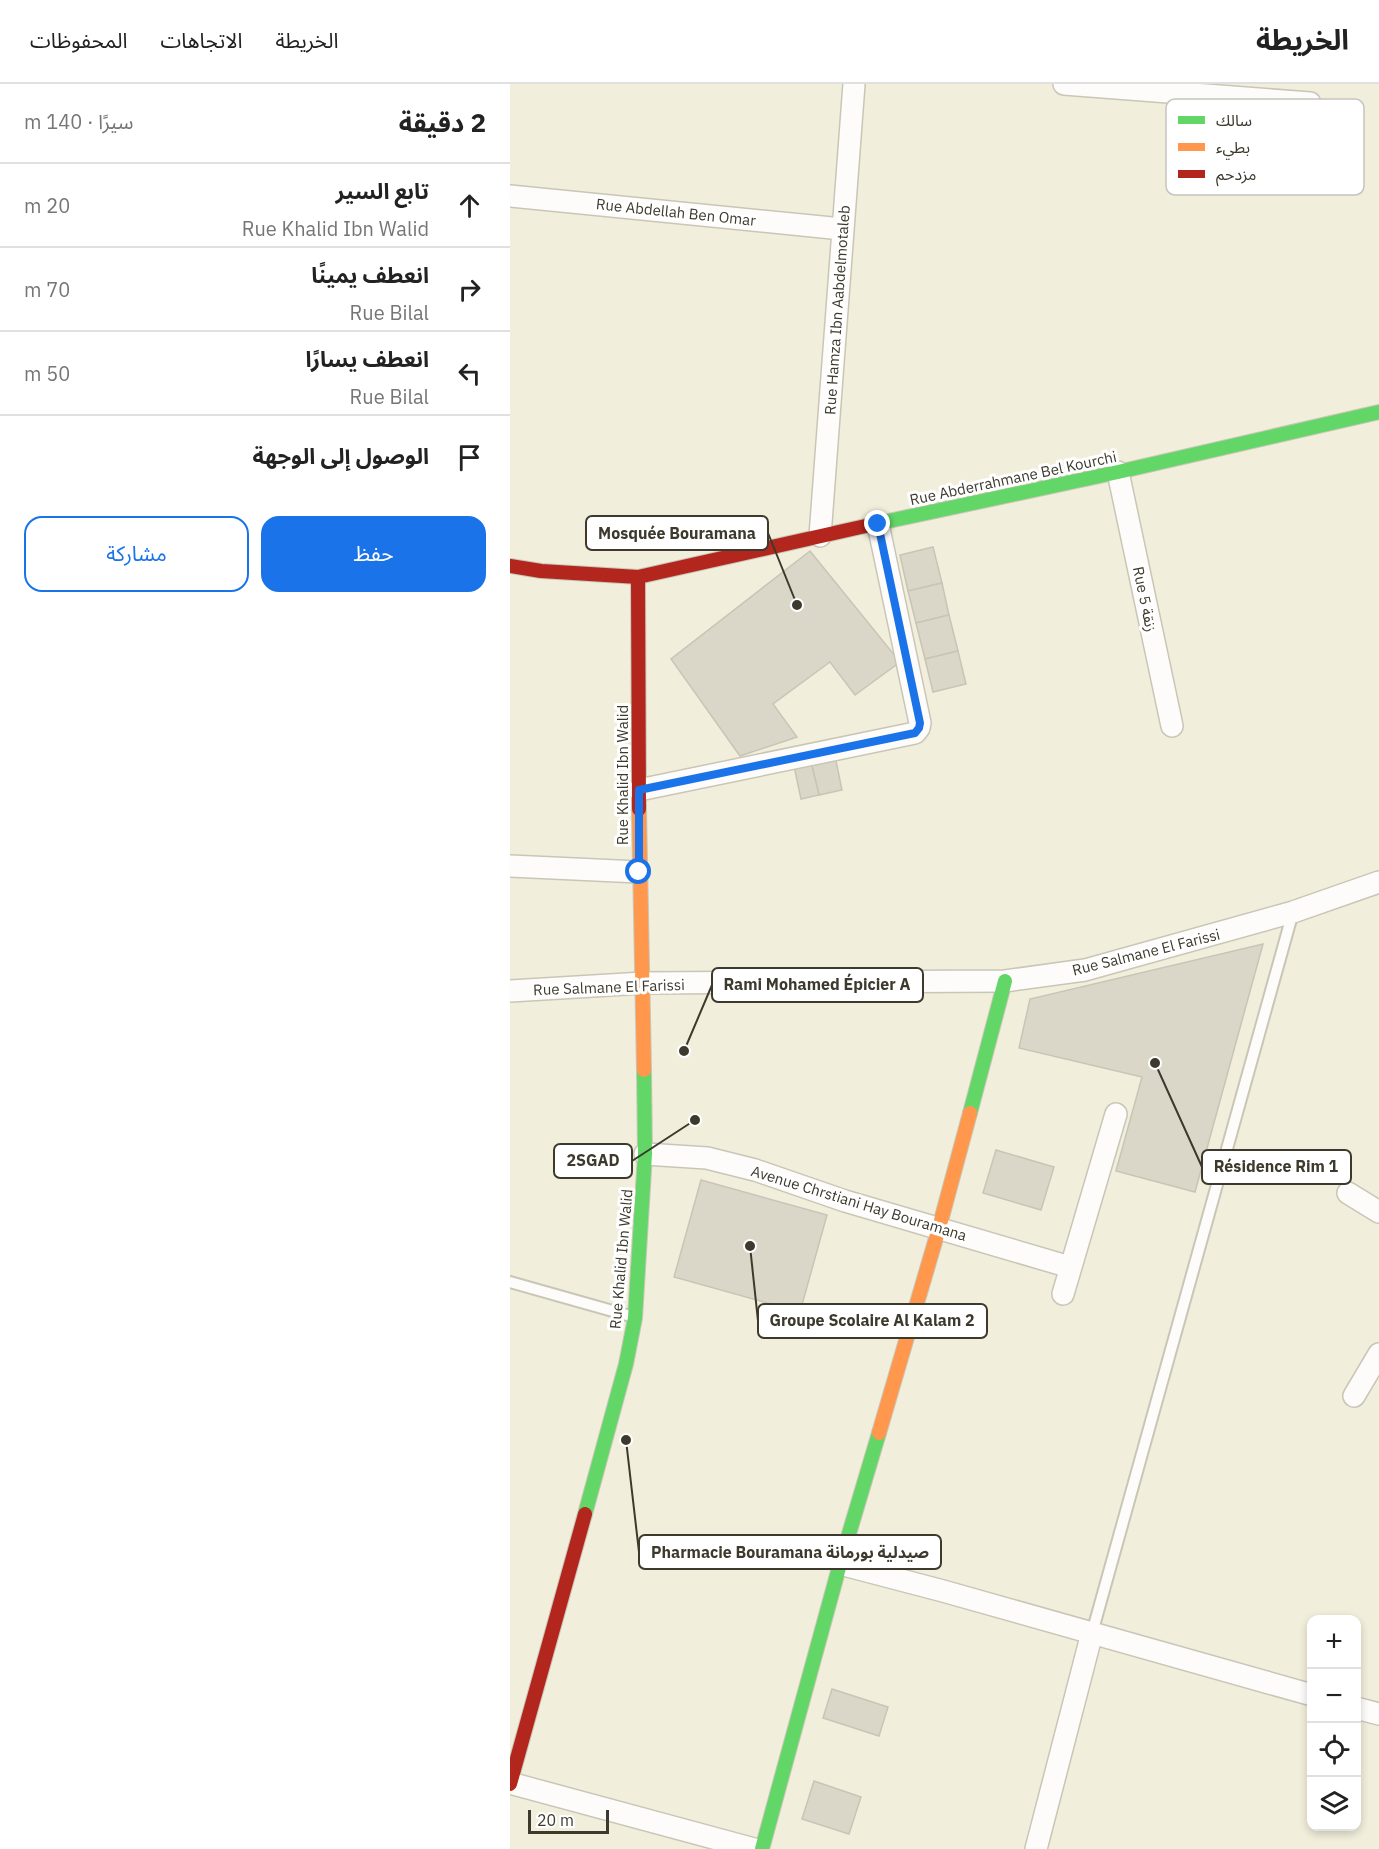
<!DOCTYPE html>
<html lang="ar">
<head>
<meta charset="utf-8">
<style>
  :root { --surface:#fff; --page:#f6f6f6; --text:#222; --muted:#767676; --line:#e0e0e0; --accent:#1a73e8 }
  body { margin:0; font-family:"IBM Plex Sans","Noto Sans Arabic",sans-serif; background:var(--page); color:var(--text); direction:rtl }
  .controls { position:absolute; right:18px; bottom:18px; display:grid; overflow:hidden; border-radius:12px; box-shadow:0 3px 9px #0003 }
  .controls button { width:54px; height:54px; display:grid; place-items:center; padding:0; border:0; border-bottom:2px solid var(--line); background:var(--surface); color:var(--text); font:30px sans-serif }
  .scale { position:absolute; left:18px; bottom:15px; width:81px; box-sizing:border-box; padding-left:6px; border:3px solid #3d3a2d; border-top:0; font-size:16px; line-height:21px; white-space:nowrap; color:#3d3a2d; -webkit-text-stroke:4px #fff; paint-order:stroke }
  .stop { position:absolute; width:18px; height:18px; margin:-14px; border:4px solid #1a73e8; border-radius:50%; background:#fff }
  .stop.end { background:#1a73e8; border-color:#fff; box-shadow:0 2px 6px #0008 }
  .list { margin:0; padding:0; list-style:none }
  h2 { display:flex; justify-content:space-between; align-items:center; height:78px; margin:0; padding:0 24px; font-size:26px }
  h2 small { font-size:20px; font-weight:400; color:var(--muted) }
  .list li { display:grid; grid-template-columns:39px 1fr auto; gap:18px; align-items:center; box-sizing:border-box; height:84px; padding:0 24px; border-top:2px solid var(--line) }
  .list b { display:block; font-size:22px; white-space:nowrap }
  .list p { margin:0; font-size:20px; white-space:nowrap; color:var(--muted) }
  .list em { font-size:20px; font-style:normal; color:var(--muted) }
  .actions { display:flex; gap:12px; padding:18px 24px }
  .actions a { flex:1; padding:14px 0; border:2px solid var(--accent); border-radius:18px; text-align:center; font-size:21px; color:var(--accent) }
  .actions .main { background:var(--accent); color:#fff }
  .icon { flex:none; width:33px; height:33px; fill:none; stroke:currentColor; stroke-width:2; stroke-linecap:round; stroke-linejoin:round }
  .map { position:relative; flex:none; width:869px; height:1765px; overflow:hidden; direction:ltr }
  header { display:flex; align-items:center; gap:36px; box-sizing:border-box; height:84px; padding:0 30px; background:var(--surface); border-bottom:2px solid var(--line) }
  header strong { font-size:28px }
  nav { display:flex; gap:33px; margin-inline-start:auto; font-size:21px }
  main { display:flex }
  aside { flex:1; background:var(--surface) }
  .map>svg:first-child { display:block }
</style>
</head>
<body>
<header>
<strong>الخريطة</strong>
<nav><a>الخريطة</a><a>الاتجاهات</a><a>المحفوظات</a></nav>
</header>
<main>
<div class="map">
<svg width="869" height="1765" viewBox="0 0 869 1765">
  <rect width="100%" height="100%" fill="#f1eedb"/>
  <g fill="#dad7c8" stroke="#c8c5b7" stroke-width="1.5">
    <polygon points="423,463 432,499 398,507 390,471"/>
    <polygon points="300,467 390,578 345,611 320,578 263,620 287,653 230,672 161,575"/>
    <polygon points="432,499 439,531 406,539 398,507"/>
    <polygon points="439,531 448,567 415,575 406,539"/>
    <polygon points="448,567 456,600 423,608 415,575"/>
    <polygon points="325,672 332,706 309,711 301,678"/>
    <polygon points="301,678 309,711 291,715 284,682"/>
    <polygon points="753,860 685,1108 606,1087 632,993 509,964 520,915"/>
    <polygon points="486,1066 544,1083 531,1126 473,1109"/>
    <polygon points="191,1096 317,1131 290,1228 164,1193"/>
    <polygon points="322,1605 378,1623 369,1652 313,1634"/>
    <polygon points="304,1697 351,1713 339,1750 292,1735"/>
  </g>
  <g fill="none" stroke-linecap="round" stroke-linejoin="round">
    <defs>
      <g id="lane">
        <polyline points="0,1198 124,1233"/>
        <polyline points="582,1549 783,828"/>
      </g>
      <g id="street">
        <polyline points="554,0 800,19"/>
        <polyline points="0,112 332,145"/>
        <polyline points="608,388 662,642"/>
        <polyline points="310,452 344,0"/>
        <polyline points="129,706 405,649 409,644 410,639 368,440"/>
        <polyline points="0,782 129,788"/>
        <polyline points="0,907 133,899 495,897 575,886 783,828 869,798"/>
        <polyline points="135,1070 197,1074 245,1086 335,1117 560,1183"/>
        <polyline points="838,1109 869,1128"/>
        <polyline points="553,1210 606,1030"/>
        <polyline points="844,1312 869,1270"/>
        <polyline points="330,1480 433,1507 802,1611"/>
        <polyline points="846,1624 869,1630"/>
        <polyline points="0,1699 244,1765"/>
        <polyline points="526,1765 582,1549"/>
      </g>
      <g id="fast">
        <polyline points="360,441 608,388 869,328"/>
        <polyline points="460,1029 495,897"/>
        <polyline points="75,1430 116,1280 125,1234 135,1070 134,986"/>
        <polyline points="252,1765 330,1480 369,1349"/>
      </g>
      <g id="slow">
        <polyline points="129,725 134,986"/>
        <polyline points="369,1349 429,1144 460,1029"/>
      </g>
      <g id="jam">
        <polyline points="0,482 31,487 128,493 360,441"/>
        <polyline points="128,493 129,725"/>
        <polyline points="0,1700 75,1430"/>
      </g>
    </defs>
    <use href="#lane" stroke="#c9c6b7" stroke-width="14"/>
    <use href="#street" stroke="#c9c6b7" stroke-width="24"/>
    <use href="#fast" stroke="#c9c6b7" stroke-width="16"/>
    <use href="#slow" stroke="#c9c6b7" stroke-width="16"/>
    <use href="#jam" stroke="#c9c6b7" stroke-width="16"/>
    <use href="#lane" stroke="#fdfcfa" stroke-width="10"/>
    <use href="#street" stroke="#fdfcfa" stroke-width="21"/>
    <use href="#fast" stroke="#63d668" stroke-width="14"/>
    <use href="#slow" stroke="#ff974d" stroke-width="14"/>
    <use href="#jam" stroke="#b3261e" stroke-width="14"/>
  </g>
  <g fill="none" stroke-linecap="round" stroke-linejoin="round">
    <polyline stroke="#1a73e8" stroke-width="8" points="129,788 129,706 405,649 409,644 410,639 368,440"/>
  </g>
  <g text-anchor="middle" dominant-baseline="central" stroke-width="6" stroke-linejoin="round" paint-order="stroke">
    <g font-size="15" fill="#3d3a2d" stroke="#fff">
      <text transform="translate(166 128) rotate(6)">Rue Abdellah Ben Omar</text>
      <text transform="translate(327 226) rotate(-86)">Rue Hamza Ibn Aabdelmotaleb</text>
      <text transform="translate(503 394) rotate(-12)">Rue Abderrahmane Bel Kourchi</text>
      <text transform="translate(635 515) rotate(78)">Rue 5 زنقة</text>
      <text transform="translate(112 691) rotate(-90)">Rue Khalid Ibn Walid</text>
      <text transform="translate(636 868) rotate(-14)">Rue Salmane El Farissi</text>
      <text transform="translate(99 903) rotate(-2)">Rue Salmane El Farissi</text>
      <text transform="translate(349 1119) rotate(17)">Avenue Chrstiani Hay Bouramana</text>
      <text transform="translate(111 1175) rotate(-85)">Rue Khalid Ibn Walid</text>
    </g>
  </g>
  <rect x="656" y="15" width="198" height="96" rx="9" fill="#fff" stroke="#c5c4c0" stroke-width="1.5"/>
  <rect x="668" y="32" width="27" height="8" fill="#63d668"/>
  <rect x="668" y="59" width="27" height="8" fill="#ff974d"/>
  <rect x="668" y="86" width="27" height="8" fill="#b3261e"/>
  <g font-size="16" fill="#3d3a2d">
    <text x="706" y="42">سالك</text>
    <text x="706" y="69">بطيء</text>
    <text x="706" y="96">مزدحم</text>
  </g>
  <path fill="none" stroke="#3d3a2d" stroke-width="2" d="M287 521L258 449M174 967L202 901M185 1036L122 1077M645 979L692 1083M240 1162L248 1237M116 1356L129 1468"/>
  <g fill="#3d3a2d" stroke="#fff" stroke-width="2">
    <circle cx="287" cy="521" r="6"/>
    <circle cx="174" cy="967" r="6"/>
    <circle cx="185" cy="1036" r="6"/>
    <circle cx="645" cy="979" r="6"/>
    <circle cx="240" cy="1162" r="6"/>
    <circle cx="116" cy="1356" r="6"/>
  </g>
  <g fill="#fff" stroke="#3d3a2d" stroke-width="2">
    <rect x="76" y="432" width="182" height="34" rx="6"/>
    <rect x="202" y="884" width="211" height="34" rx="6"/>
    <rect x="44" y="1060" width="78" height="34" rx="6"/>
    <rect x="692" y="1066" width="149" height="34" rx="6"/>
    <rect x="248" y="1220" width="229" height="34" rx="6"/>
    <rect x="129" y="1451" width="302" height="34" rx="6"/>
  </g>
  <g font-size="16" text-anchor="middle" font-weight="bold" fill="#3d3a2d">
    <text x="167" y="455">Mosquée Bouramana</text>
    <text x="307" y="906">Rami Mohamed Épicier A</text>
    <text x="83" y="1082">2SGAD</text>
    <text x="766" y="1088">Résidence Rim 1</text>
    <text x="362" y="1242">Groupe Scolaire Al Kalam 2</text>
    <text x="280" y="1474">Pharmacie Bouramana صيدلية بورمانة</text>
  </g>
</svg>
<div class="controls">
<button>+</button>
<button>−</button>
<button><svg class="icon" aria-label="locate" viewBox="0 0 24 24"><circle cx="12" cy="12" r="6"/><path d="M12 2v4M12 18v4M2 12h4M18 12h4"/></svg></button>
<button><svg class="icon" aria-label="layers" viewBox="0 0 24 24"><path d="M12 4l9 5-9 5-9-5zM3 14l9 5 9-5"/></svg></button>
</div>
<div class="scale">20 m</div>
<div class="stop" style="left:129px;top:788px"></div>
<div class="stop end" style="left:368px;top:440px"></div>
</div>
<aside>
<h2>2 دقيقة<small>سيرًا · 140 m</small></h2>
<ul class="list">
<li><svg class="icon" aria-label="ahead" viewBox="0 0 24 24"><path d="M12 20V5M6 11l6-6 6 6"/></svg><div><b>تابع السير</b><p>Rue Khalid Ibn Walid</p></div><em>20 m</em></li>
<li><svg class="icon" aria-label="right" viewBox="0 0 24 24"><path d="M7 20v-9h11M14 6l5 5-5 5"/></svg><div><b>انعطف يمينًا</b><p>Rue Bilal</p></div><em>70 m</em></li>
<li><svg class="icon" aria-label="left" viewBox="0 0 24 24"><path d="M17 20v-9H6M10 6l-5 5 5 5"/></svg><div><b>انعطف يسارًا</b><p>Rue Bilal</p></div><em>50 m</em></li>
<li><svg class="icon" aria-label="arrive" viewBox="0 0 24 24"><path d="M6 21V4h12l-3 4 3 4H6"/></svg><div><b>الوصول إلى الوجهة</b></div></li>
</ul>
<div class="actions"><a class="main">حفظ</a><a>مشاركة</a></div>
</aside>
</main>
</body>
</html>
